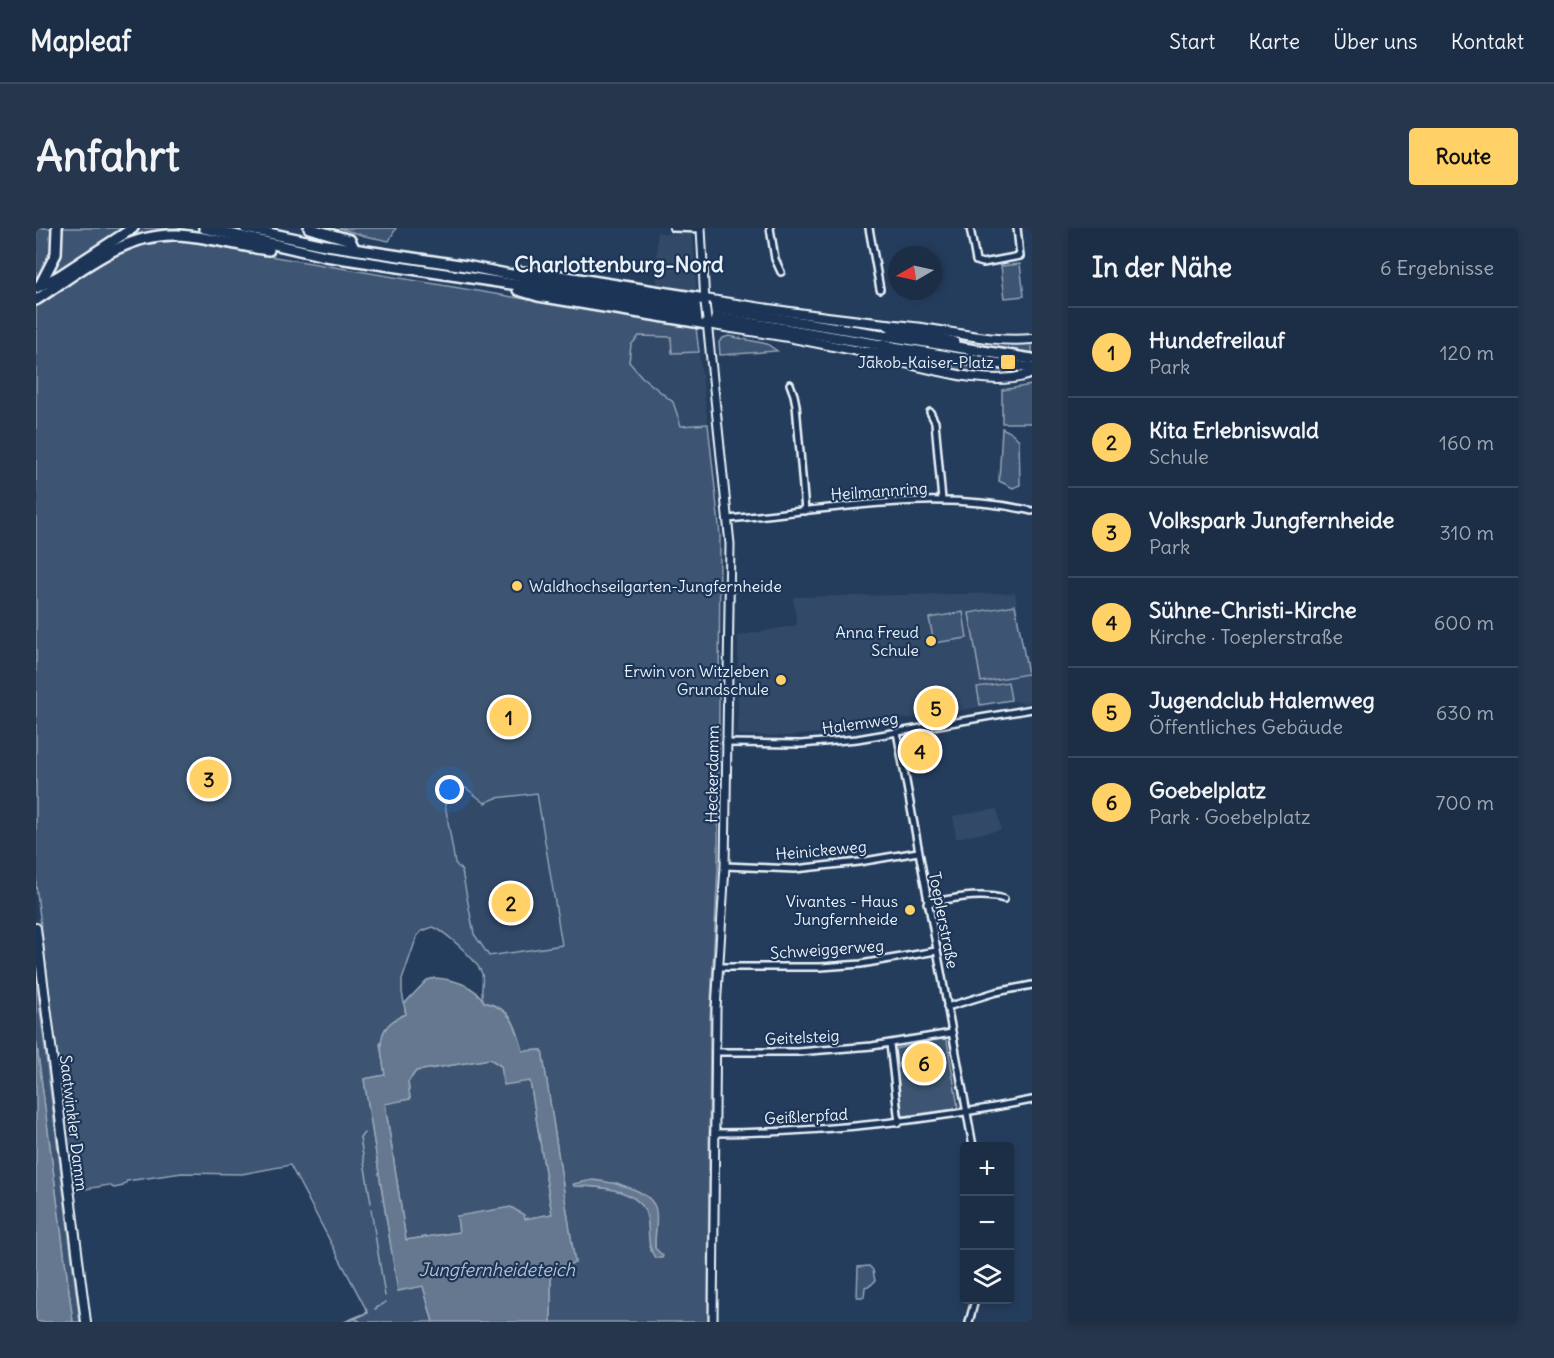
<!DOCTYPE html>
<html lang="de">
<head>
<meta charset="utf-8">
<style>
  :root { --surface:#1c2e46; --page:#25364d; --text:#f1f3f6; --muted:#a0a8b3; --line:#3a4a5f; --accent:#ffd166 }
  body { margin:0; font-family:Delius,sans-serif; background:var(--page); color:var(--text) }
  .controls { position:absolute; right:18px; bottom:18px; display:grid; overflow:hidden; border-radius:6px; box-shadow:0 3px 9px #0003 }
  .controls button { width:54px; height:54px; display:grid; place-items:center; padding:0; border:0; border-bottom:2px solid var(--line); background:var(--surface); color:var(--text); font:30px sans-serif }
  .compass { position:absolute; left:852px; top:18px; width:54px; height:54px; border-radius:50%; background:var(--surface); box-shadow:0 3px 9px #0003; rotate:261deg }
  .you { position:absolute; left:414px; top:562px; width:21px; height:21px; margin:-15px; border:4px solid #fff; border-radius:50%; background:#1a73e8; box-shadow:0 0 0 9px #1a73e833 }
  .badge { display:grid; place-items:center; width:39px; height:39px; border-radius:50%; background:var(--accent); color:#111; font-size:20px; font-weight:700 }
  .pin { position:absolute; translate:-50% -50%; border:3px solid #fff; box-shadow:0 2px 6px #0006 }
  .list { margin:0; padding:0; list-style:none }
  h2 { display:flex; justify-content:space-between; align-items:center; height:78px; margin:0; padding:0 24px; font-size:26px }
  h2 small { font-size:20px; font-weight:400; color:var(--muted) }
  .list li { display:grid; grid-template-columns:39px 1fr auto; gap:18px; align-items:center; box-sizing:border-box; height:90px; padding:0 24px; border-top:2px solid var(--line) }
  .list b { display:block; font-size:22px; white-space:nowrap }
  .list p { margin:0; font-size:20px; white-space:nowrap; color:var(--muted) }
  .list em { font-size:20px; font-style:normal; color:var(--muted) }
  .icon { flex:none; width:33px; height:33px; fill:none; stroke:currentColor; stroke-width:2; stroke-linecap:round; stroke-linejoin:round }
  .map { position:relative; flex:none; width:996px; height:1094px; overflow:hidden; border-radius:6px }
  header { display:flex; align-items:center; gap:36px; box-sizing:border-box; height:84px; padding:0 30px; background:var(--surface); border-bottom:2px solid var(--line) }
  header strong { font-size:28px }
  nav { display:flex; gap:33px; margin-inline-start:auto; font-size:21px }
  .intro { display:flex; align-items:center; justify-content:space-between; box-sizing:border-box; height:144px; padding:0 36px }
  h1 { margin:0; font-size:42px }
  .button { padding:15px 27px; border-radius:6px; background:var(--accent); color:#111; font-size:21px; font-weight:700 }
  main { display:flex; gap:36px; padding:0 36px }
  aside { flex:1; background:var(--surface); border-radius:6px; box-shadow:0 3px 9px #0003 }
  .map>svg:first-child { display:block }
</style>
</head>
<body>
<header>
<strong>Mapleaf</strong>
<nav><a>Start</a><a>Karte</a><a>Über uns</a><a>Kontakt</a></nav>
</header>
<div class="intro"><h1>Anfahrt</h1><a class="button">Route</a></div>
<main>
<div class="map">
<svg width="996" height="1094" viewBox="0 0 996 1094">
  <rect width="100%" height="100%" fill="#253d5d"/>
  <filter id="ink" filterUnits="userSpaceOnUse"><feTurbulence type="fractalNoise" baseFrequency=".0167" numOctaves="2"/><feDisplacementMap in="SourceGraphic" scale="12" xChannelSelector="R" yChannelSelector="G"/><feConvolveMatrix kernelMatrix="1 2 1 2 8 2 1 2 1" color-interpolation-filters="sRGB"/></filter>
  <g filter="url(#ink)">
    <g fill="#334a68">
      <polygon points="621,4 630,6 657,6 660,61 658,63 621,57"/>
      <polygon points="603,108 636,109 637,125 663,124 672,196 645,198 637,174 606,149 593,134 595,117"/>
      <polygon points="979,365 996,473 987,475 978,473 879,490 848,491 797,499 790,505 749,508 704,507 702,505 702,408 761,397 757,369"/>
      <polygon points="430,560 449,575 460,570 501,564 526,717 453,728 438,706 426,643 419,635 407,564"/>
      <polygon points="961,581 965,602 920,610 917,588"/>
    </g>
    <g fill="#3e5472" stroke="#93a2b5" stroke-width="1.5" fill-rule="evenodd">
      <polygon points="0,0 145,0 173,9 158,6 82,16 77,9 16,48 9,43 0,54"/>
      <polygon points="303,0 360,0 353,13 329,8"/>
      <path d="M137 12 151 13 186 20 660 100 663 124 636 125 635 109 603 108 595 117 593 134 606 149 637 174 645 198 672 196 684 307 682 640 674 793 672 1094H515V1042L516 1039 539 1035 506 822 487 823C479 796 477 781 448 774 443 764 448 756 446 746 442 733 410 704 397 699L386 703 381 708 366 752V764L370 786 344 816 349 847 328 851 362 1062 387 1058 397 1094H311L332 1085 254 937 206 946 146 945 91 953 87 958 78 960 73 957 38 963 0 657V77C27 59 62 32 91 20 106 15 122 13 137 12ZM430 560 449 575 460 570 501 565 526 717 453 728 438 706 426 643 419 635 407 564ZM581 955 605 965 620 992 619 1021 623 1026 614 1023C613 1011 614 997 610 985 601 961 561 958 538 958Z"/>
      <polygon points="984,36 988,68 969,70 965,38"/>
      <polygon points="693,108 731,116 741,123 684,127 683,114 687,110"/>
      <polygon points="920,111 965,115 996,114 996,127 968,123"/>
      <polygon points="870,132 961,139 991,145 966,149"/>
      <polygon points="996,157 996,195 966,195 966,162"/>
      <polygon points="966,200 976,205 983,212 984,257 977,260 963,253"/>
      <polygon points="979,377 992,446 945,454 933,385"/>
      <polygon points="927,384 931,410 898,415 893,390"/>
      <polygon points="972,454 975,472 944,477 941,459"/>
      <polygon points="0,750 44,1094 37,1094 0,811"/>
      <polygon points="907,810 911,813 922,879 919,881 868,888 866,886 859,821"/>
      <polygon points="454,831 465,838 494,853 516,986 489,991 421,988 423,1004 370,1012 349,875 374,871 372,854 380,843"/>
      <polygon points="833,1038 837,1042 839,1053 835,1057 829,1059 828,1069 821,1069 822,1039"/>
    </g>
    <g fill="#657890" stroke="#99a8ba" stroke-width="1.5" fill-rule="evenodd">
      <path d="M399 750C416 751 439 757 448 774 477 782 479 796 487 823L506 822 539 1035 517 1039 515 1042V1094H397L387 1058 362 1063 328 851 349 847C345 819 337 799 370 786L368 776 391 752ZM454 831 465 838 468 857 494 853 516 986 489 991 488 987 475 979 421 988 423 1004 370 1012 349 876 374 871 372 854 380 843Z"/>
      <polygon points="0,811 37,1094 0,1094"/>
      <path d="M557 952C575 954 617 961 620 983 622 995 618 1008 619 1020L627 1028 626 1030H619C610 1017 614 1003 611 989 605 961 562 958 538 958L537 956Z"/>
    </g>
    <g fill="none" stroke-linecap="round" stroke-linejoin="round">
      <g stroke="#99a8ba" stroke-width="1.5">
        <polyline points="328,905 324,910 335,975"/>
        <polyline points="335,981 349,1068"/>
        <polyline points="339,1081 350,1074"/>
        <polyline points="318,1090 325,1094"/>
        <polyline points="308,1094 332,1084"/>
      </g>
      <defs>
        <g id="minor">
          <polyline points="637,0 665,1"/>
          <polyline points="734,0 739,31 745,44"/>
          <polyline points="833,0 844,61"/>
          <polyline points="934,0 940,33 947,35 984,28 981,0"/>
          <polyline points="754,156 758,167 760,177 769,283"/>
          <polyline points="894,184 899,194 906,272"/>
          <path d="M691 291C792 282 895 260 996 283"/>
          <polyline points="861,504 937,918"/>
          <polyline points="690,515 765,516 821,511 996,481"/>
          <polyline points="689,638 759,641 823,634 882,624"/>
          <path d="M891 675C916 671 944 664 968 671"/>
          <polyline points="683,739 785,739 825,736 900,723"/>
          <polyline points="911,779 960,764 996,757"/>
          <polyline points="854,816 863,895"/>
          <polyline points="679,824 762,824 836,818 916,805"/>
          <path d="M678 905C787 905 889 893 996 872"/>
          <polyline points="933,1094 939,1072"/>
        </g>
        <g id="tertiary">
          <polyline points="665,0 669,75"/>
          <polyline points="671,93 694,316 689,638 680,781 677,1094"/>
        </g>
        <g id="secondary">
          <path d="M669 71C735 82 802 91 869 98 912 102 953 115 996 111"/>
          <polyline points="671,96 752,109 833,125"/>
          <path d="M845 129C886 138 957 162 996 145"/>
          <polyline points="0,700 50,1094"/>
        </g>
        <g id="motorway">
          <polyline points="168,0 289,28 528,64 929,131 996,140"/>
          <polyline points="209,0 284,16 430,38 501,52 996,131"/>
          <polyline points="273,0 314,12 318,20"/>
          <polyline points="481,44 505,45 669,71"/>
          <polyline points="4,57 20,26 21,0"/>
          <polyline points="0,60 23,48 97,0"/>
          <polyline points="482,62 502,68 671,96"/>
          <path d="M0 72C43 44 87 5 141 7 171 8 202 18 233 22"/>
          <polyline points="852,97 859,101 918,114"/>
          <polyline points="830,124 914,132"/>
        </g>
      </defs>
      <use href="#minor" stroke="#e8f1f8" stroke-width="10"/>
      <use href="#tertiary" stroke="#e8f1f8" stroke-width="11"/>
      <use href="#secondary" stroke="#e8f1f8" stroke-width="12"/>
      <use href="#motorway" stroke="#e8f1f8" stroke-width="14"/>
      <use href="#minor" stroke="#1d3557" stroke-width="5"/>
      <use href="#tertiary" stroke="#1d3557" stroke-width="7"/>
      <use href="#secondary" stroke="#1d3557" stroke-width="8"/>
      <use href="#motorway" stroke="#1d3557" stroke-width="9"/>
      <defs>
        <polyline id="tertiary-bridge" points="669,75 671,92"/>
      </defs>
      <use href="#tertiary-bridge" stroke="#e8f1f8" stroke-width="11" stroke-linecap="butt"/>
      <use href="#tertiary-bridge" stroke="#1d3557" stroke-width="7"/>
    </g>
  </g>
  <g fill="#ffd166" stroke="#1d3557" stroke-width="2">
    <rect x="964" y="126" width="16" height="16" rx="3"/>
    <circle cx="481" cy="358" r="6"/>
    <circle cx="895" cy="413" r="6"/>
    <circle cx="745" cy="452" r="6"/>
    <circle cx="874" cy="682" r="6"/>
  </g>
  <g text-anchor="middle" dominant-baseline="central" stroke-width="4.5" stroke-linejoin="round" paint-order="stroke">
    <g font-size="16" fill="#e8f1f8" stroke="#1d3557" text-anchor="end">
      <text x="958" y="134">Jakob-Kaiser-Platz</text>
      <text x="493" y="358" text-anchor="start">Waldhochseilgarten-Jungfernheide</text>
      <text x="883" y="404">Anna Freud<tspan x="883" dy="18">Schule</tspan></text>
      <text x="733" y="443">Erwin von Witzleben<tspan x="733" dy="18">Grundschule</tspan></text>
      <text x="862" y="673">Vivantes - Haus<tspan x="862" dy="18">Jungfernheide</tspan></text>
    </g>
    <g font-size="16" fill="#e8f1f8" stroke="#1d3557">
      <text transform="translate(843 263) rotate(-4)">Heilmannring</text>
      <text transform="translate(824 495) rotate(-8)">Halemweg</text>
      <text transform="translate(676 546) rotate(-89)">Heckerdamm</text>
      <text transform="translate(785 622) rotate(-5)">Heinickeweg</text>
      <text transform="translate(908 692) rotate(79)">Toeplerstraße</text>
      <text transform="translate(791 721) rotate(-4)">Schweiggerweg</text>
      <text transform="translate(766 809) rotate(-3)">Geitelsteig</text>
      <text transform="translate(770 888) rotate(-3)">Geißlerpfad</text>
      <text transform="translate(38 895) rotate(83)">Saatwinkler Damm</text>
    </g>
    <g font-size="18" font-style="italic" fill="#b4c1ce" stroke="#1d3557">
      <text x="461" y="1041">Jungfernheideteich</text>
    </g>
    <g font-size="22" font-weight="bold" fill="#e8f1f8" stroke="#1d3557">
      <text x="583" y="36">Charlottenburg-Nord</text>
    </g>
  </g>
</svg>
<div class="controls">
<button>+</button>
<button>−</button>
<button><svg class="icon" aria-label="layers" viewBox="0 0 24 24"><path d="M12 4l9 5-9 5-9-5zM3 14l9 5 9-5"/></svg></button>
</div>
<svg class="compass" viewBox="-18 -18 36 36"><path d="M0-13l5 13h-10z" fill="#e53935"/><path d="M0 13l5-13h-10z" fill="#a0a8b3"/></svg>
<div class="you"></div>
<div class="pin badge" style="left:473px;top:489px">1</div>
<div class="pin badge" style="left:475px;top:675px">2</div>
<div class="pin badge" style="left:173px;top:551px">3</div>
<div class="pin badge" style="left:884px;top:523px">4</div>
<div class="pin badge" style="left:900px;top:480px">5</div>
<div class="pin badge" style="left:888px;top:835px">6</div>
</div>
<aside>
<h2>In der Nähe<small>6 Ergebnisse</small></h2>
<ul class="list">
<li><span class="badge">1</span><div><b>Hundefreilauf</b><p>Park</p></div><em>120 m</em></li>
<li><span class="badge">2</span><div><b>Kita Erlebniswald</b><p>Schule</p></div><em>160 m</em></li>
<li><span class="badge">3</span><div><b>Volkspark Jungfernheide</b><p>Park</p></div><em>310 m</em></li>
<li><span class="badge">4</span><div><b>Sühne-Christi-Kirche</b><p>Kirche · Toeplerstraße</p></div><em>600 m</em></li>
<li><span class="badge">5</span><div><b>Jugendclub Halemweg</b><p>Öffentliches Gebäude</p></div><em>630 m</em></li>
<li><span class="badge">6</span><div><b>Goebelplatz</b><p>Park · Goebelplatz</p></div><em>700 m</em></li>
</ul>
</aside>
</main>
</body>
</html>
